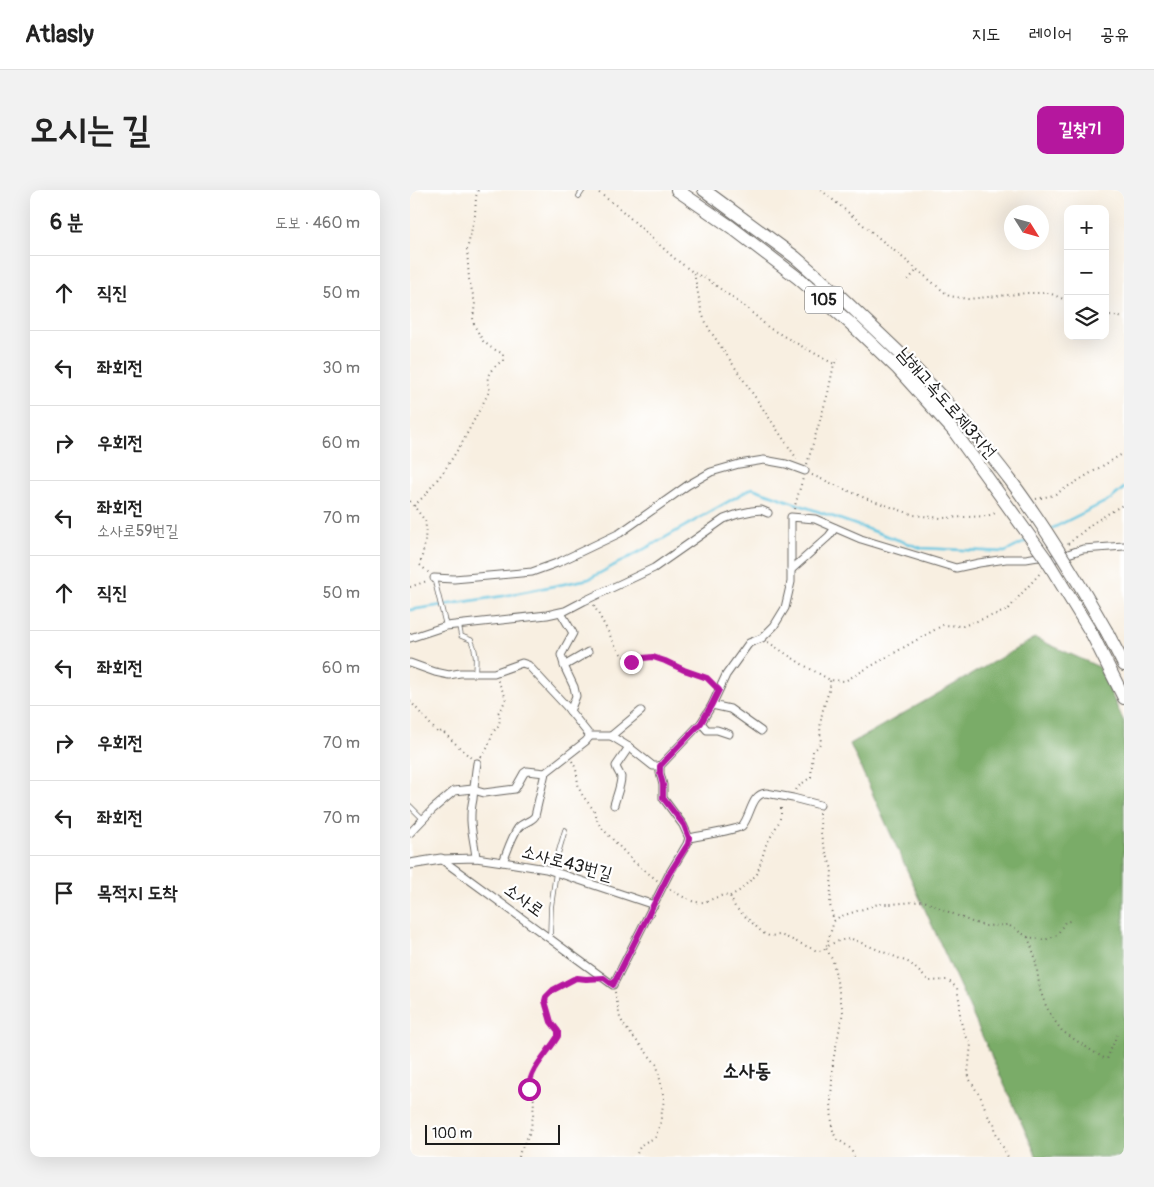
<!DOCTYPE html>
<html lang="ko">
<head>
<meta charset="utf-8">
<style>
  :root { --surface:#fff; --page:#f2f2f2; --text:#222; --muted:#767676; --line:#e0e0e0; --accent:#b5179e }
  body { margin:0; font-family:Pangolin,"Poor Story",sans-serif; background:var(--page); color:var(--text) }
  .controls { position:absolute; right:15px; top:15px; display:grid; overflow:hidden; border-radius:10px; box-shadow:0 5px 20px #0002 }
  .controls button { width:45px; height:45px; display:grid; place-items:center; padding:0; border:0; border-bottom:1px solid var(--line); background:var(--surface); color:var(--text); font:25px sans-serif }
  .compass { position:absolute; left:594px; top:15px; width:45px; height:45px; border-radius:50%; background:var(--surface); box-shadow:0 5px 20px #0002; rotate:127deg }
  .scale { position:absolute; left:15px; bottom:12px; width:135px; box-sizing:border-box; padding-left:5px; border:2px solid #1c1c1c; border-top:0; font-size:14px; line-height:18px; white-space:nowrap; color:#1c1c1c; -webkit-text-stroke:4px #fff; paint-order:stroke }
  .stop { position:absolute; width:15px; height:15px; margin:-11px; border:4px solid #b5179e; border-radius:50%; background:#fff }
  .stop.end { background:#b5179e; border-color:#fff; box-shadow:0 1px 5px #0008 }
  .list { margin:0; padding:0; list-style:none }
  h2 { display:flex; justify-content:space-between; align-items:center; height:65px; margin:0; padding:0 20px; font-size:21px }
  h2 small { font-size:16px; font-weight:400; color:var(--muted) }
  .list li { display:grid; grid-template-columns:32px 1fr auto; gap:15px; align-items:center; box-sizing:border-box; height:75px; padding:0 20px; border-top:1px solid var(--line) }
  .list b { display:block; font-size:19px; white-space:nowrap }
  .list p { margin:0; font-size:16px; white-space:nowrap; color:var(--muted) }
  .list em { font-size:16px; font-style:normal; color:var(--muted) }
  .icon { flex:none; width:28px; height:28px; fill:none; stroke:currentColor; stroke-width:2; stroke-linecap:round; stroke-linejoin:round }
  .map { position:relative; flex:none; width:714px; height:967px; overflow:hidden; border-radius:10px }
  header { display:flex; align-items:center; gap:30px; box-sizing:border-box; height:70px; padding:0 25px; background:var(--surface); border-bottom:1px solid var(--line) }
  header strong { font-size:24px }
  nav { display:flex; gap:28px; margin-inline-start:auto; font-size:18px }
  .intro { display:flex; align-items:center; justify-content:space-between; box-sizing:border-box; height:120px; padding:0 30px }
  h1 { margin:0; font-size:35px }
  .button { padding:12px 22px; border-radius:10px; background:var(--accent); color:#fff; font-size:18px; font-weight:700 }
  main { display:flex; gap:30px; padding:0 30px }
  aside { flex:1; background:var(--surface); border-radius:10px; box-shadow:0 5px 20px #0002 }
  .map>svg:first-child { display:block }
</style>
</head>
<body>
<header>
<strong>Atlasly</strong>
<nav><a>지도</a><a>레이어</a><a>공유</a></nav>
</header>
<div class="intro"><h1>오시는 길</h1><a class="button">길찾기</a></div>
<main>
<aside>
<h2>6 분<small>도보 · 460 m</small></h2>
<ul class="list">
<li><svg class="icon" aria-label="ahead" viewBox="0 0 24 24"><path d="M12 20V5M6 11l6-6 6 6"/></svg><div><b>직진</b></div><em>50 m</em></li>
<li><svg class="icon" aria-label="left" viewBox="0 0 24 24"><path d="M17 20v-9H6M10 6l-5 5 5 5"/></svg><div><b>좌회전</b></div><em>30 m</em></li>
<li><svg class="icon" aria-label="right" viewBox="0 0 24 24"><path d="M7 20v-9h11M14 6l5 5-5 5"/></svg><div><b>우회전</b></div><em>60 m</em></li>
<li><svg class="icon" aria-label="left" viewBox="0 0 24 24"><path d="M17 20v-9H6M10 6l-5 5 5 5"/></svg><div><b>좌회전</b><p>소사로59번길</p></div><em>70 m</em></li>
<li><svg class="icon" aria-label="ahead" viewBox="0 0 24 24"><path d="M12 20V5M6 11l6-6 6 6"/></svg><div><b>직진</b></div><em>50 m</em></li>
<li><svg class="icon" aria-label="left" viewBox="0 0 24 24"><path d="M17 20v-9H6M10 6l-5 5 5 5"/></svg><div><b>좌회전</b></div><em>60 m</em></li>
<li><svg class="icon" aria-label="right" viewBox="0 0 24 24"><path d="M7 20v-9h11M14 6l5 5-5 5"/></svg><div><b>우회전</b></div><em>70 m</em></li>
<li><svg class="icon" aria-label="left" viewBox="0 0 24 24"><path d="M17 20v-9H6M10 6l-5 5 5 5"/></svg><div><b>좌회전</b></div><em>70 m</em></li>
<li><svg class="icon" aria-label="arrive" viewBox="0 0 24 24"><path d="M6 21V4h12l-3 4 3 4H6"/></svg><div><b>목적지 도착</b></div></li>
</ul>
</aside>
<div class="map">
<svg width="714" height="967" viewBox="0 0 714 967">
  <rect width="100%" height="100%" fill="#fff"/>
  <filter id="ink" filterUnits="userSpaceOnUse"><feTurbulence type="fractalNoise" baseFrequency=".02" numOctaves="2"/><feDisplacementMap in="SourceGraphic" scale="10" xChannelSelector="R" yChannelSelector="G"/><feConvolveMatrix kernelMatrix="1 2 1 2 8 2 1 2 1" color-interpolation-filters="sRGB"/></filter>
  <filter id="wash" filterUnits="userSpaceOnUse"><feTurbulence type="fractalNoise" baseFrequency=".0096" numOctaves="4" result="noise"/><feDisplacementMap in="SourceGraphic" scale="20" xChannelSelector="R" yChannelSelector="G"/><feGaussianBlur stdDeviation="1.12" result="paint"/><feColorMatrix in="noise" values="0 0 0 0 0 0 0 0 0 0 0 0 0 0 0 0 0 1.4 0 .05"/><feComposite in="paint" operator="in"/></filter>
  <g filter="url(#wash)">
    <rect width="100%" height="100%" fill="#f8efe1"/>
    <polygon fill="#7aac67" stroke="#4b6442" points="625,448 689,477 714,532 714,967 627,967 440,554"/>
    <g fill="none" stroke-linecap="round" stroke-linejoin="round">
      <g stroke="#63c6e1" stroke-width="2.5">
        <polyline points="639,340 701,309 714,298"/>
        <polyline points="0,420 93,406 179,389 249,351 342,298 511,358 595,362 619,350"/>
      </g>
    </g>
  </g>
  <g filter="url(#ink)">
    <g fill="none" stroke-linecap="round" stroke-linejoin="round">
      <defs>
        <g id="service">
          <polyline points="169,6 173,0"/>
          <polyline points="24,388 36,436"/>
          <path d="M49 435 51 446 61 450C67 462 66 470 65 483"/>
          <polyline points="0,616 14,630"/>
          <polyline points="143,681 155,640"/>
          <polyline points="140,749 141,717 146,682"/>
        </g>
        <g id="minor">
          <polyline points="381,380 419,346 425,338"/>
          <polyline points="24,388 44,389 122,382 147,373 210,343 278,295 301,282 329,274 354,270 376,274 395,281"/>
          <polyline points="151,423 163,443 151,465 155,478 164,497 166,506 160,521"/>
          <polyline points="0,448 36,436 137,425 155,421 174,411 244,378 314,329 328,324 342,321 351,320 358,323"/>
          <polyline points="0,473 25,482 39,485 50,483 84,483 112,473 118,475 156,516 180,546 201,546 219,557 243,576 250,576"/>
          <polyline points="154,476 178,462"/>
          <polyline points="302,515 320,519 351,541"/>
          <polyline points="291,533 297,540 307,540 319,544"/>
          <polyline points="201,546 231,521"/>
          <path d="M204 615C206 607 211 596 211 587 210 583 207 581 206 576L219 557"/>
          <polyline points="0,643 23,619 44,601 63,599 67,601 74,603 105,599 114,583 117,581 135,583"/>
          <path d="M279 648C288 646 328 640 332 636 341 626 341 604 356 603L383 608 410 615"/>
          <path d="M66 668C65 654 60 639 61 625 61 619 62 614 63 609 64 597 65 585 67 573"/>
          <polyline points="31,669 203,795 259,684 277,654 279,648 273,635 253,608 253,595 250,583 250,576 291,533 302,515 316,485 339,453 352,448 364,436 375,418 381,392 381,327 405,329 451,349 546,378 569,373 596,369 616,369 628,367 643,369 673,359 714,356"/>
          <polyline points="31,669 66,668 93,672 136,679 244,715"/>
          <path d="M93 672C97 662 102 646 108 638 113 632 121 632 125 626L135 583 176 551 180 546"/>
        </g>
        <polyline id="tertiary" points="0,674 31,669"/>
        <g id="motorway">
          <polyline points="267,0 321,37 388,88 440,133 488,179 543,240"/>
          <polyline points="294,0 385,67 432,108 499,172 554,231"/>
          <polyline points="697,442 714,475"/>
          <polyline points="682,444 714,508"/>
        </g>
      </defs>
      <use href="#service" stroke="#696661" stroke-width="5.5"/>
      <use href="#minor" stroke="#696661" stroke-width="9"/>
      <use href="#tertiary" stroke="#696661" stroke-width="11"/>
      <use href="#motorway" stroke="#696661" stroke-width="14"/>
      <g stroke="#696661" stroke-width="2" stroke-dasharray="1 4" stroke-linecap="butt">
        <polyline points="185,0 207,16 264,68 284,83 297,89 339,120 359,138 424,174"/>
        <polyline points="411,0 539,106 558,109 617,103 639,103 658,111"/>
        <polyline points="284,83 292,124 299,139 387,269"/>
        <polyline points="498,90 507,80"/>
        <polyline points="695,124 714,128"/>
        <polyline points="397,274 418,203 424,174 428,169"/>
        <polyline points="402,285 455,308 504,325 531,328 557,327 577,326 588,322"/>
        <polyline points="626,309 644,305 714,263"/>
        <polyline points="0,311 16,332 15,353 10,375 19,383"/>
        <path d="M4 316 15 305 34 281 52 253 80 200C79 197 78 194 78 191 76 182 87 175 93 170V164L80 157 73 151 64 135 63 128 65 113 59 89 57 60 65 25 66 7 68 0"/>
        <polyline points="384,319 393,288"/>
        <polyline points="658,354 683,333 714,314"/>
        <polyline points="0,397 17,391"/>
        <path d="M184 415C188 424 191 428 195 436 203 450 208 468 225 473L233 469 243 467 255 471 274 480 297 488 304 494"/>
        <polyline points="358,452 390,473 420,490 435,491 533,435 553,436 598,420 605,411 632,381"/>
        <polyline points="0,511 28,543 32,541 61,568"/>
        <polyline points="71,567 78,557 83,542 89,535 90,528 88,523 92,518 96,508 87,489"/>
        <path d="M162 571C169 583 166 587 169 598 172 607 180 614 185 622 187 628 187 632 191 637L223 671 248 691"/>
        <path d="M386 600 390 595 401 587 403 561 408 557 411 552C409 537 411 524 416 510 418 503 421 498 420 490"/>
        <path d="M260 699C271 705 283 716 297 711 306 708 311 704 320 706L325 717 353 743 359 746 370 745 378 748 405 760 412 761 416 758 424 731 420 715 422 679 412 651 409 622"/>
        <polyline points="320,706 329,701 347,684 356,655 369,632 371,625 371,615"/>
        <polyline points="424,731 429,727 468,714 482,714 514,711 562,732 575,736 598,735 618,747 635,750 647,745 655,732 660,731"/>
        <polyline points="618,747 625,767 630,800 636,816 642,827 652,841 682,861 694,868 697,869 707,845"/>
        <path d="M205 802 210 828 215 837 247 875 254 909 250 934 245 948C233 953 230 953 226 967"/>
        <path d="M109 967 110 962 120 942 123 926 124 910 119 899 120 891 133 866 148 846C148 839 142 836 140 829 138 824 134 816 135 810 136 803 159 789 166 788 171 787 176 789 181 789"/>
        <path d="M444 967 441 959 436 955 427 949 424 944 422 937 421 909 423 871 433 822 425 781 423 771 416 758C422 752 433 749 442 749L500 773 519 791 537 790 540 792 547 798 550 815V828L554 843 561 854 558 883 560 890 571 908 579 928 584 933 586 943 598 967"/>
      </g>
      <use href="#service" stroke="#fff" stroke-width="4"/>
      <use href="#minor" stroke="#fff" stroke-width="7"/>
      <use href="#tertiary" stroke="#fff" stroke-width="9"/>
      <use href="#motorway" stroke="#fff" stroke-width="12"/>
      <defs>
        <g id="motorway-bridge">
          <path d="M554 231C569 251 586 271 601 291 637 339 668 391 697 442"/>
          <polyline points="543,240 636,369 682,444"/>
        </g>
      </defs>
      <use href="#motorway-bridge" stroke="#696661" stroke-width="14" stroke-linecap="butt"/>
      <use href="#motorway-bridge" stroke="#fff" stroke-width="12"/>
    </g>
  </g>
  <g fill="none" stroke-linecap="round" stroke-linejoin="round" filter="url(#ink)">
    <path stroke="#b5179e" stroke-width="6" d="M119 899C119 879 139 862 148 846V841L141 832 135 811 136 807 143 800 164 789 167 788 176 789 194 788 203 795 259 684 278 654 279 648 274 635 253 608V595L250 583V576L291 533 302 514 309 500 297 488 274 480 255 471 243 467 233 468 225 473 221 472"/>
  </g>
  <g text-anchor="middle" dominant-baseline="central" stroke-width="4.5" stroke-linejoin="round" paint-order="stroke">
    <rect fill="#fff" stroke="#606060" stroke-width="1" x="395" y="96.5" width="38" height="27" rx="4"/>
    <g font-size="16" font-weight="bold" fill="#1c1c1c">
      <text x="414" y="110">105</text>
    </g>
    <g font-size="18" fill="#1c1c1c" stroke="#fff">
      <text transform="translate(537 213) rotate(49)">남해고속도로제3지선</text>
      <text transform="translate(157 673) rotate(15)">소사로43번길</text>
      <text transform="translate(114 710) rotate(36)">소사로</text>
    </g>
    <g font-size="20" font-weight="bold" fill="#1c1c1c" stroke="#fff">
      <text x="337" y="880">소사동</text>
    </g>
  </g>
</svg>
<div class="controls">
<button>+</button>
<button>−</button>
<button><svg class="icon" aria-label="layers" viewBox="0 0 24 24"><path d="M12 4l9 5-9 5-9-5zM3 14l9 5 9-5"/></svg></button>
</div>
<svg class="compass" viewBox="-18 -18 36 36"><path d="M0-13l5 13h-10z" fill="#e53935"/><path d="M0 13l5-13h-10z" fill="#767676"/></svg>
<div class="scale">100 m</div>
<div class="stop" style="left:119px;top:899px"></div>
<div class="stop end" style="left:221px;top:472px"></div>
</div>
</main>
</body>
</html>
